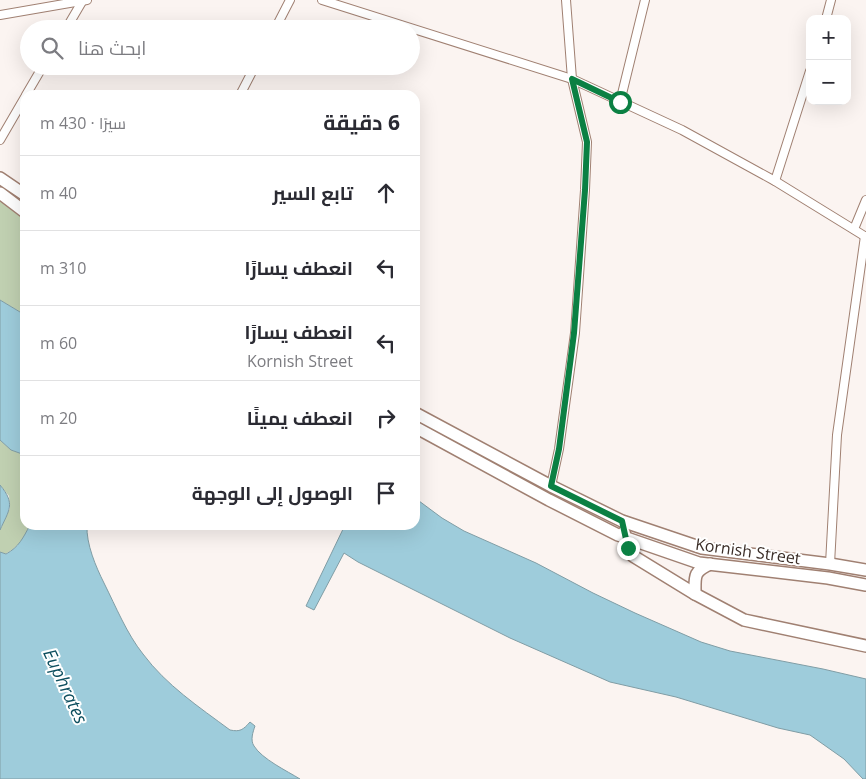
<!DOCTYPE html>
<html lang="ar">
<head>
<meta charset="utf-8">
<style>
  :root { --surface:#fff; --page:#f7f7f7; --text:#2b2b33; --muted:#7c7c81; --line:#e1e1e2 }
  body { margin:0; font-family:"Open Sans",Cairo,sans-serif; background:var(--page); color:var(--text); direction:rtl }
  .controls { position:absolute; right:15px; top:15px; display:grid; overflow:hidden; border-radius:10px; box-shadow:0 5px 20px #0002 }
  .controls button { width:45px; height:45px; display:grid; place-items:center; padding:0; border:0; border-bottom:1px solid var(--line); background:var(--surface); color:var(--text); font:25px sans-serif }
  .stop { position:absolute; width:15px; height:15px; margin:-11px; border:4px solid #0b8043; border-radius:50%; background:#fff }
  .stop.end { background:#0b8043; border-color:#fff; box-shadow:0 1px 5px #0008 }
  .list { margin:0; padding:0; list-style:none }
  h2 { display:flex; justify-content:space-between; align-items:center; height:65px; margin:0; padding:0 20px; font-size:21px }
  h2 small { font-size:16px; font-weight:400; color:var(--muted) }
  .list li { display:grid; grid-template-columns:32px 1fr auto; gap:15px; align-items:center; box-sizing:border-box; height:75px; padding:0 20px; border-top:1px solid var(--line) }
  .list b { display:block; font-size:19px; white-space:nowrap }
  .list p { margin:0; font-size:16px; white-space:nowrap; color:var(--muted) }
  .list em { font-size:16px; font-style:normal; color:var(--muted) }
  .icon { flex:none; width:28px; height:28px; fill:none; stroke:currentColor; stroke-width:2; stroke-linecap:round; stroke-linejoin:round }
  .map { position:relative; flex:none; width:866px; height:779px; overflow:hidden; direction:ltr }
  .search { position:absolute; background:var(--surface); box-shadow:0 5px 20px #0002; left:20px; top:20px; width:400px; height:55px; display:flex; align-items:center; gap:12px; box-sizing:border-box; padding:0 18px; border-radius:28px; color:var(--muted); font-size:19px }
  .panel { position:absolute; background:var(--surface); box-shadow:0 5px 20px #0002; left:20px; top:90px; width:400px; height:440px; border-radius:15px; direction:rtl }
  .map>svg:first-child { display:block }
</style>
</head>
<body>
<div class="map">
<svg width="866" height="779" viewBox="0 0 866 779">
  <rect width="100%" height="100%" fill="#fbf4f1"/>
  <g fill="#c0d0b1">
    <polygon points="0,194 25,212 25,315 0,300"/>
    <path d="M0 440 11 450 25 455V525H30C23 539 19 547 5 554L0 552V530L10 508 9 496 0 485Z"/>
  </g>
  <g fill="#9eccdb" stroke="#809da5">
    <polygon points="0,300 25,315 25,455 11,450 0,440"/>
    <path d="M0 485C16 504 9 510 0 530Z"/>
    <polygon points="415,498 442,518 464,531 536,563 593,593 635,613 701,642 730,651 823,669 866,679 866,779 863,779 844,759 810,735 778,728 676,697 610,682 510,638 358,562 344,553 314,610 306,606 345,525 415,525"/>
    <path d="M30 525H87C86 544 96 567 104 583 116 607 127 634 143 654 166 685 199 707 230 730 240 732 243 730 250 722L255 726C253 732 250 740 254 746 262 759 287 771 300 779H0V552L6 554C19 547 23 538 30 525Z"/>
  </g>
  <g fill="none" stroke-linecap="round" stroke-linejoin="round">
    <defs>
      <g id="street">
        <polyline points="322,0 572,79 682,130 775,181 866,237"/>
        <polyline points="0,15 87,0"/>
        <polyline points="826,19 831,0"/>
        <polyline points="66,29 83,0"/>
        <polyline points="275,29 290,0"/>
        <polyline points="26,95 43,66"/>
        <polyline points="240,95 255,66"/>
        <polyline points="620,102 645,0"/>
        <polyline points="0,140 25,97"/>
        <polyline points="775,181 810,71"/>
        <polyline points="854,229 866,200"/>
        <polyline points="551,486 559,449 575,333 585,190 587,142 572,79 566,0"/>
        <polyline points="830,564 837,435 865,236"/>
      </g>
      <g id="secondary">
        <polyline points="0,178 25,195"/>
        <polyline points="0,193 25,212"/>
        <polyline points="415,413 551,486 622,521 702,548 830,564 866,570"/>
        <polyline points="415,427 549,500 618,535 699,563 828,578 866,585"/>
        <polyline points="624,532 628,548 633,556 695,594 744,620 866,646"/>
        <path d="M695 594C695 576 693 572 710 564"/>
      </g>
    </defs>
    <use href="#street" stroke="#a08072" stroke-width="10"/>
    <use href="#secondary" stroke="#a08072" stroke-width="14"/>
    <use href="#street" stroke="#fff" stroke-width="8"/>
    <use href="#secondary" stroke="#fff" stroke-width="11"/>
  </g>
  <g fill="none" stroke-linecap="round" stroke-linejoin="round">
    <polyline stroke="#0b8043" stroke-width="6" points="620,102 572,79 587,142 585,190 574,333 559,449 551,486 622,521 628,548"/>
  </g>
  <g text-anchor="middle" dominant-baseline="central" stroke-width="4" stroke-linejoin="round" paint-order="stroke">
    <g font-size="16" fill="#3b2e28" stroke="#fff">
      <text transform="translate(748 551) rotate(8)">Kornish Street</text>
    </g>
    <g font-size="18" font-style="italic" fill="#0c4e5e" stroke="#fff">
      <text transform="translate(66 686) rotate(65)">Euphrates</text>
    </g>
  </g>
</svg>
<div class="controls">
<button>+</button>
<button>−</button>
</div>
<div class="stop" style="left:620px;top:102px"></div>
<div class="stop end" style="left:628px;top:548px"></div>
<div class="search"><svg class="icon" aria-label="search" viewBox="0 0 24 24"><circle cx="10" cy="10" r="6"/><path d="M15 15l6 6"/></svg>ابحث هنا</div>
<section class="panel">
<h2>6 دقيقة<small>سيرًا · 430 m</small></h2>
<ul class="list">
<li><svg class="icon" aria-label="ahead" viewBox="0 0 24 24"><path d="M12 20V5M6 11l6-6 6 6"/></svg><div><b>تابع السير</b></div><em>40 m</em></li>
<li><svg class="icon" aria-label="left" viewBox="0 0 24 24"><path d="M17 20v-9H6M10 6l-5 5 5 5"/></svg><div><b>انعطف يسارًا</b></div><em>310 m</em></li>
<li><svg class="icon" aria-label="left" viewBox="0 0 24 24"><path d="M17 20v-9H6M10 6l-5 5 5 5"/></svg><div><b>انعطف يسارًا</b><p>Kornish Street</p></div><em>60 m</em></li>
<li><svg class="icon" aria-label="right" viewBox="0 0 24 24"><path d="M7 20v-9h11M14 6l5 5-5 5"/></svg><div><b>انعطف يمينًا</b></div><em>20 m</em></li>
<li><svg class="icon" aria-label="arrive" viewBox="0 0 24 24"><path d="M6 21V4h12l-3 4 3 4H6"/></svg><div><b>الوصول إلى الوجهة</b></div></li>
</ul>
</section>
</div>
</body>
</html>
